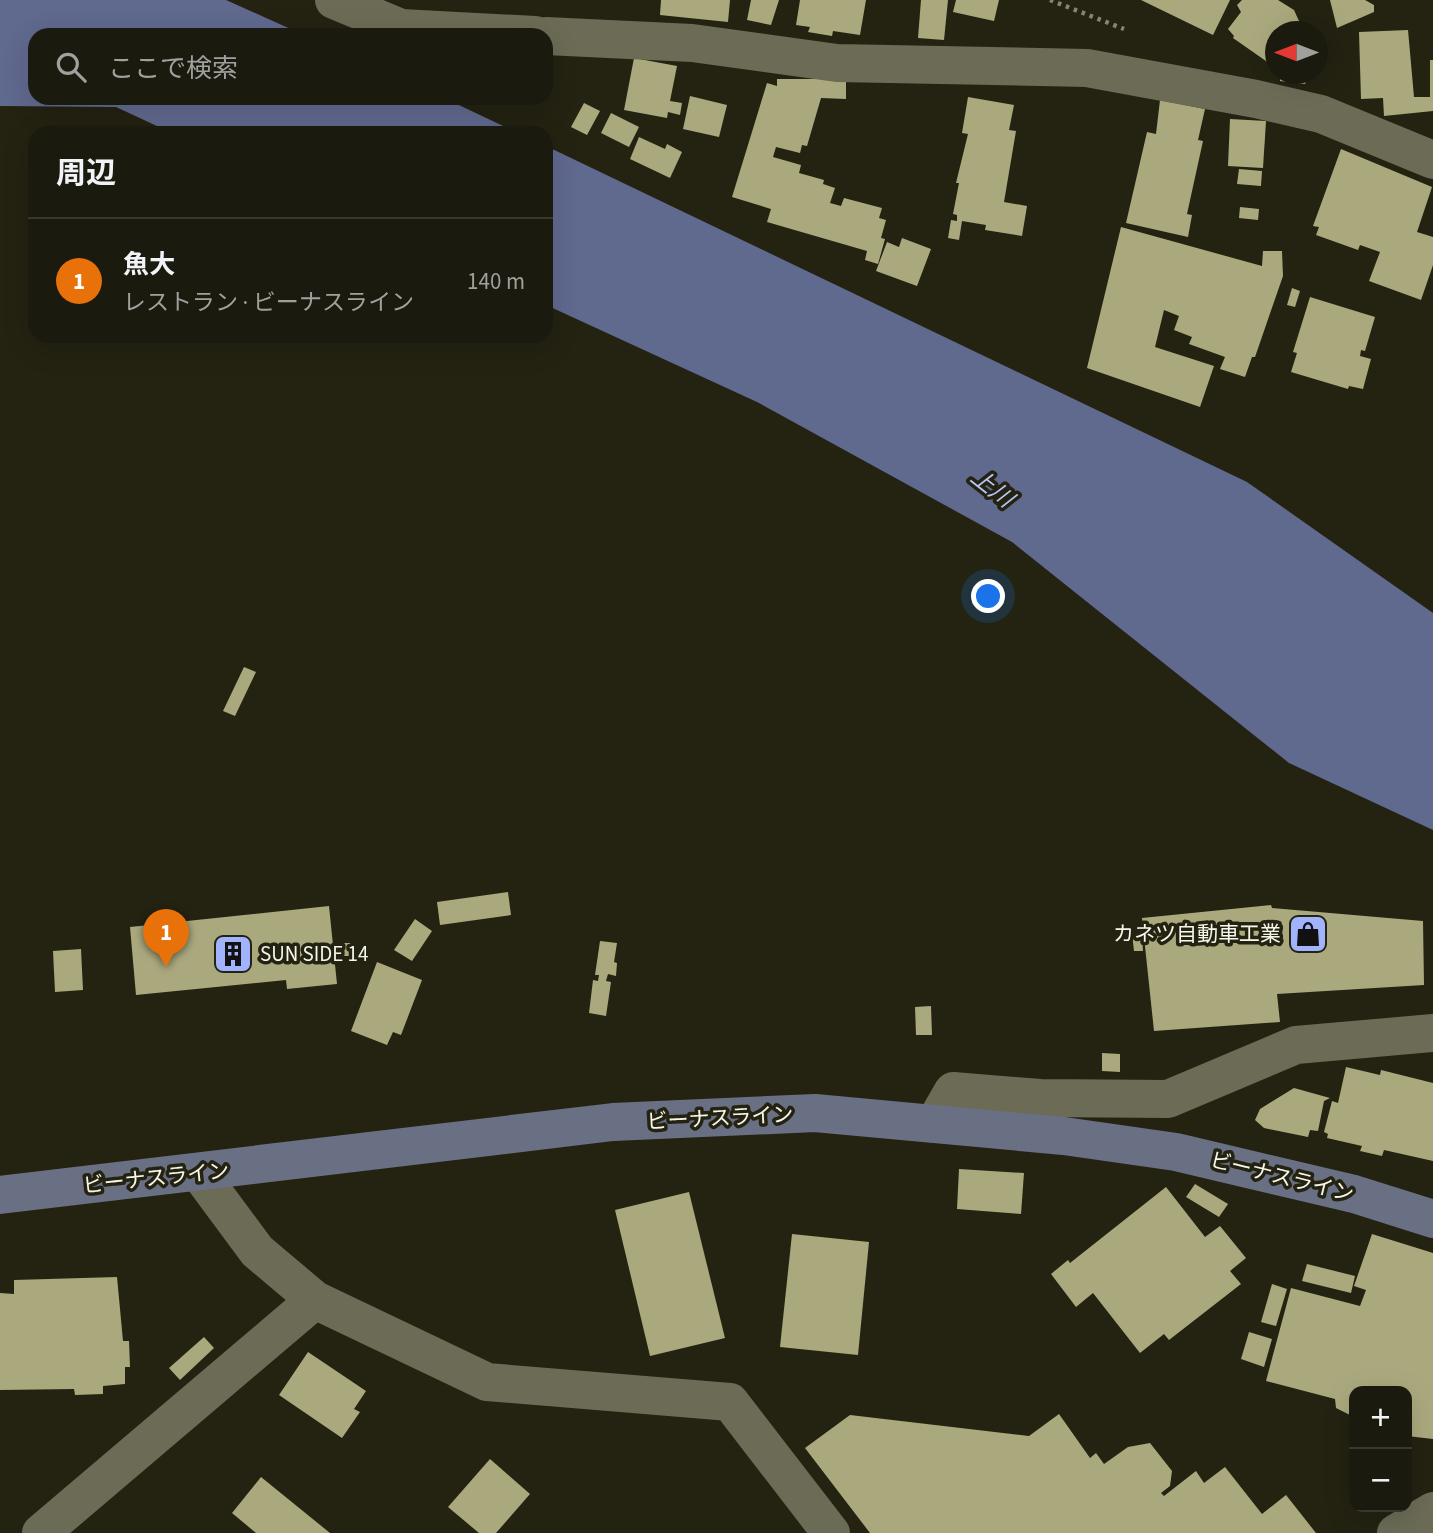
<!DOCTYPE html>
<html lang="ja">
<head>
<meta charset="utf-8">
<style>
  :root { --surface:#1b1a0e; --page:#242317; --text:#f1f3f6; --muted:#a0a19e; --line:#39382e; --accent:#a1b3fd }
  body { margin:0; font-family:"Source Sans 3","Noto Sans JP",sans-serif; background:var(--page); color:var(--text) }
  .controls { position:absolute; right:21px; bottom:21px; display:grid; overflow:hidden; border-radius:14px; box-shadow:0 7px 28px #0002 }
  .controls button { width:63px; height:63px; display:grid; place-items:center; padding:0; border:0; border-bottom:2px solid var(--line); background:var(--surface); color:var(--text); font:35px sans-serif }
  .compass { position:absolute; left:1265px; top:21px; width:63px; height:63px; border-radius:50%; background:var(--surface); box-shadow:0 7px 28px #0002; rotate:270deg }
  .you { position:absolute; left:989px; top:597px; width:24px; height:24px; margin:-18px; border:5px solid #fff; border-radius:50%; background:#1a73e8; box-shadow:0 0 0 10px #1a73e833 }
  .badge { display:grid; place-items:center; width:46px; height:46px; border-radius:50%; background:var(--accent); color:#fff; font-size:23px; font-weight:700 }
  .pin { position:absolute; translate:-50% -58px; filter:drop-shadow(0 2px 4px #0008) }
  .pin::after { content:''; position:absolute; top:37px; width:24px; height:21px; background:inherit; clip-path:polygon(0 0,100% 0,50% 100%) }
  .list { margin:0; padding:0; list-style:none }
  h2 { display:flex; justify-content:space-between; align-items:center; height:91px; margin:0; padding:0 28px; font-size:30px }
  h2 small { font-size:23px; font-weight:400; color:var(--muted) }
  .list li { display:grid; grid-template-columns:46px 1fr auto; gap:21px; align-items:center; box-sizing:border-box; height:126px; padding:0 28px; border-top:2px solid var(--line) }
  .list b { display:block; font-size:26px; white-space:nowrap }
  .list p { margin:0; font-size:23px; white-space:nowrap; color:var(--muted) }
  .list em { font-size:23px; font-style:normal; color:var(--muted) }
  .icon { flex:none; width:38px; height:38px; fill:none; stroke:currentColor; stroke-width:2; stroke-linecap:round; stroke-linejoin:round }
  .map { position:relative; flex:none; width:1433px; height:1533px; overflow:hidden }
  .search { position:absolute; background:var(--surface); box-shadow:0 7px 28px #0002; left:28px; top:28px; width:525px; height:77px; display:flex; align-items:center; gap:18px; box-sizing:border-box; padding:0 24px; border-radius:21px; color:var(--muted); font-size:26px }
  .panel { position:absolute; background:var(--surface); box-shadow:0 7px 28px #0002; left:28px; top:126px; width:525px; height:217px; border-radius:21px }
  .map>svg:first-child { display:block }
</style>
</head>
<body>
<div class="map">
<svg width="1433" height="1533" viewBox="0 0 1433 1533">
  <rect width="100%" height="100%" fill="#242312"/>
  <g fill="#60698e">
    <polygon points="0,0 226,0 304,35 35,35 35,98 444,98 518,133 172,133 116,107 0,106"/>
    <polygon points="546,146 1247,482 1433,613 1433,830 1289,763 1012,542 757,402 546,305"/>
  </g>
  <g fill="#aaa97e">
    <polygon points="661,0 730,0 728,22 660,15"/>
    <polygon points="751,0 779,0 771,25 747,20"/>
    <polygon points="800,0 866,0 860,35 833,31 832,36 808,32 810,27 796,25"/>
    <polygon points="921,0 948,0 944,40 918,38"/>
    <polygon points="956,0 999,0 994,21 953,12"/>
    <polygon points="1141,0 1230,0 1213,35"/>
    <polygon points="1242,0 1278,0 1294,10 1304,32 1276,32 1276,68 1233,38 1234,36 1228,29 1241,12 1237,5"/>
    <polygon points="1330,0 1365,0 1374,5 1374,12 1337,28"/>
    <polygon points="1408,30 1414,97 1430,97 1430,60 1433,60 1433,111 1384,116 1383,98 1361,99 1359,32"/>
    <polygon points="634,58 677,66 670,101 682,103 680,115 668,112 667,118 624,110"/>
    <polygon points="1280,74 1309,74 1305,84 1280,81"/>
    <polygon points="777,79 846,79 846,99 821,98 807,146 802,145 800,153 776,147 773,157 801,165 799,173 824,180 823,184 835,188 830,203 841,206 844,198 882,208 879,218 886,220 881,238 885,239 878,264 865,260 867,251 767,222 771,209 732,197 767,83 777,86"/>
    <polygon points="690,96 727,105 719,137 683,129"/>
    <polygon points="968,97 1014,105 1009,130 1016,131 1004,202 1027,206 1022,236 985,230 986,225 962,221 959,240 948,238 951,220 957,221 957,215 953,214 959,183 956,183 968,134 962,133"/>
    <polygon points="1160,100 1205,109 1198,140 1203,141 1187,214 1192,215 1188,237 1126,223 1147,132 1156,134"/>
    <polygon points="584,103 600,111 587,135 571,127"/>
    <polygon points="611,113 639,127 629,147 601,133"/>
    <polygon points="1230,119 1266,121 1263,168 1228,166"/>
    <polygon points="639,137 665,149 667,144 682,152 670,178 630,159"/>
    <polygon points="1341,149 1432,187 1417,232 1433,237 1433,265 1421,300 1369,281 1380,252 1360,245 1358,250 1316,235 1319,227 1313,226"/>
    <polygon points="1239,169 1262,171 1261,186 1237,184"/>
    <polygon points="1240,207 1259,209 1258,220 1239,218"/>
    <polygon points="1121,227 1262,266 1263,251 1282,251 1283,276 1255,357 1252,357 1245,377 1220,369 1225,357 1189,344 1192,337 1174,330 1179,316 1164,310 1155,347 1214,366 1200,407 1087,368"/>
    <polygon points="902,238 931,249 917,286 876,271 887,242 899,247"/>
    <polygon points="1292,288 1300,291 1295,307 1287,305"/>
    <polygon points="1310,297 1375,317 1365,351 1361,350 1360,356 1371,359 1363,389 1349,386 1348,389 1291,372 1297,353 1293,352"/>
    <polygon points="244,667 256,672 235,716 223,711"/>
    <polygon points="508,892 511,915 440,925 437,902"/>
    <polygon points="1271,905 1272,908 1423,921 1424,985 1277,994 1280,1022 1154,1031 1142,918"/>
    <polygon points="329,906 337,984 287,989 286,980 136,995 130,927"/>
    <polygon points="415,919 432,931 412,961 394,950"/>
    <polygon points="1142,933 1143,951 1134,951 1132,934"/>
    <polygon points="600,941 617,943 614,962 617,963 616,976 608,974 606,981 611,982 606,1016 589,1013 593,980 598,981 599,975 595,975"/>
    <polygon points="340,943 352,943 353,956 340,956"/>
    <polygon points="81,949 83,990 55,992 53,951"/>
    <polygon points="377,962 422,980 401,1035 393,1032 387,1045 351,1031"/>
    <polygon points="931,1006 932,1035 916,1035 915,1007"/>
    <polygon points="1102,1053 1120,1054 1120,1072 1102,1071"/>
    <polygon points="1346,1067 1380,1075 1381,1070 1433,1083 1433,1161 1384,1150 1382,1156 1360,1151 1362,1146 1327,1138 1328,1134 1324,1132 1332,1101 1338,1103"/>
    <polygon points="1294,1088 1330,1098 1324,1101 1318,1131 1310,1130 1308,1137 1264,1128 1255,1120 1260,1109"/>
    <polygon points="959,1169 1024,1173 1021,1214 957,1209"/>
    <polygon points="1195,1184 1228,1204 1219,1217 1186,1197"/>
    <polygon points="1166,1187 1205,1237 1220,1226 1246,1258 1230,1271 1241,1284 1169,1340 1164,1334 1140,1353 1093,1293 1076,1307 1051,1274 1068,1260 1070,1263"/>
    <polygon points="689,1192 725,1338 650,1356 615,1210"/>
    <polygon points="792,1234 869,1242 858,1355 780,1347"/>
    <polygon points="1372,1234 1433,1253 1433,1439 1407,1436 1407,1391 1354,1391 1354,1417 1336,1408 1335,1399 1266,1381 1291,1288 1360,1306 1366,1290 1354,1286"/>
    <polygon points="1307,1264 1355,1276 1351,1293 1302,1281"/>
    <polygon points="117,1277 123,1341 129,1341 130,1367 125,1367 125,1384 103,1386 103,1394 75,1395 74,1389 0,1390 0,1293 14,1294 14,1280"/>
    <polygon points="1272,1284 1287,1289 1276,1326 1261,1322"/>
    <polygon points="1249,1332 1272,1339 1264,1367 1241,1359"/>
    <polygon points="204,1337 214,1348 180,1380 169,1368"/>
    <polygon points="308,1352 366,1391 354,1409 360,1412 342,1438 279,1395"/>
    <polygon points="1059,1414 1090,1458 1096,1453 1104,1464 1128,1447 1150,1443 1172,1471 1170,1486 1161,1493 1164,1496 1196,1471 1204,1483 1225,1467 1262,1514 1286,1495 1316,1533 870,1533 805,1448 850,1415 1029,1436"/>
    <polygon points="490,1459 530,1494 496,1533 479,1533 448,1507"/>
    <polygon points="261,1477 330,1533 256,1533 232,1513"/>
  </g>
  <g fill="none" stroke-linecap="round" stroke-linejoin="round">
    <polyline stroke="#858476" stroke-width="4.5" stroke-dasharray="3.5 5" stroke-linecap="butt" points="1050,0 1124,29"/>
    <g stroke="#6b6b56" stroke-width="38">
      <polyline points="334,0 401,28 535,35"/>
      <polyline points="546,36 692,43 837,63 1087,68 1256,99 1321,114 1433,160"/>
      <polyline points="934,1124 953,1091 1040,1098 1168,1099 1296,1045 1433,1033"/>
      <polyline points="200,1174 257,1251 315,1300 487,1382 730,1402 831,1533"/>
      <polyline points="41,1533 315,1300"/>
      <polyline points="1396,1533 1433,1511"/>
    </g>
    <polyline stroke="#6a7083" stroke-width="38" points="0,1195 613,1122 815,1113 1064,1136 1176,1152 1354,1194 1433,1219"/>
  </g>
  <defs>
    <symbol id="shop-square" viewBox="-11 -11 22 22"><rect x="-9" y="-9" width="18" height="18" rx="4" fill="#a1b3fd" stroke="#242312"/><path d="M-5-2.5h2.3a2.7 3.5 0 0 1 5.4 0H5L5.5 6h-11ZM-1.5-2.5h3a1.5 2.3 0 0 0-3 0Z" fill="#111"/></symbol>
    <symbol id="building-square" viewBox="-11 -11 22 22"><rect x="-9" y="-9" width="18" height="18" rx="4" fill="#a1b3fd" stroke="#242312"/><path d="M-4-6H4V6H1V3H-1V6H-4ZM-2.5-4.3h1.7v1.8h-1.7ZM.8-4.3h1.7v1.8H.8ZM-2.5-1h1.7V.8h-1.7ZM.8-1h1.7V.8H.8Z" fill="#111"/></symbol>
  </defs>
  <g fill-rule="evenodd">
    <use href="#shop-square" x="1286" y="912" width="44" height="44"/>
    <use href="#building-square" x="211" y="932" width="44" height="44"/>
  </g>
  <g text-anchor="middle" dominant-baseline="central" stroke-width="7" stroke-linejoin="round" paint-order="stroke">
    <g font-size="21" fill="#f6f6ea" stroke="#242312" text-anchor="end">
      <text x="1281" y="934">カネツ自動車工業</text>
      <text x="260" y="954" text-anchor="start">SUN SIDE 14</text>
    </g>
    <g font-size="21" fill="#f6f6ea" stroke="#242312">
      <text transform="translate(720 1118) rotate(-3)">ビーナスライン</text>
      <text transform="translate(1282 1177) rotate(14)">ビーナスライン</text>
      <text transform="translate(156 1178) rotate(-6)">ビーナスライン</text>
    </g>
    <g font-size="23" font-style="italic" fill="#b8c5f7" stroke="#242312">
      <text transform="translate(992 488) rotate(38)">上川</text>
    </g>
  </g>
</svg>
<div class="controls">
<button>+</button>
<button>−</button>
</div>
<svg class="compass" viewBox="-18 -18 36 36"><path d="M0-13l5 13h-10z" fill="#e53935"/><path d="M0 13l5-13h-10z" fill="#a0a19e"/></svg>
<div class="you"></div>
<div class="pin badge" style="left:166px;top:967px;background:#e8710a">1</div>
<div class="search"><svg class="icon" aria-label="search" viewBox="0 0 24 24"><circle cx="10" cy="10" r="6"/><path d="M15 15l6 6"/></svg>ここで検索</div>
<section class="panel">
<h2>周辺<small></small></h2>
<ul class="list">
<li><span class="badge" style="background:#e8710a">1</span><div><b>魚大</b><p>レストラン · ビーナスライン</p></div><em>140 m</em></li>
</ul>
</section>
</div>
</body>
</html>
